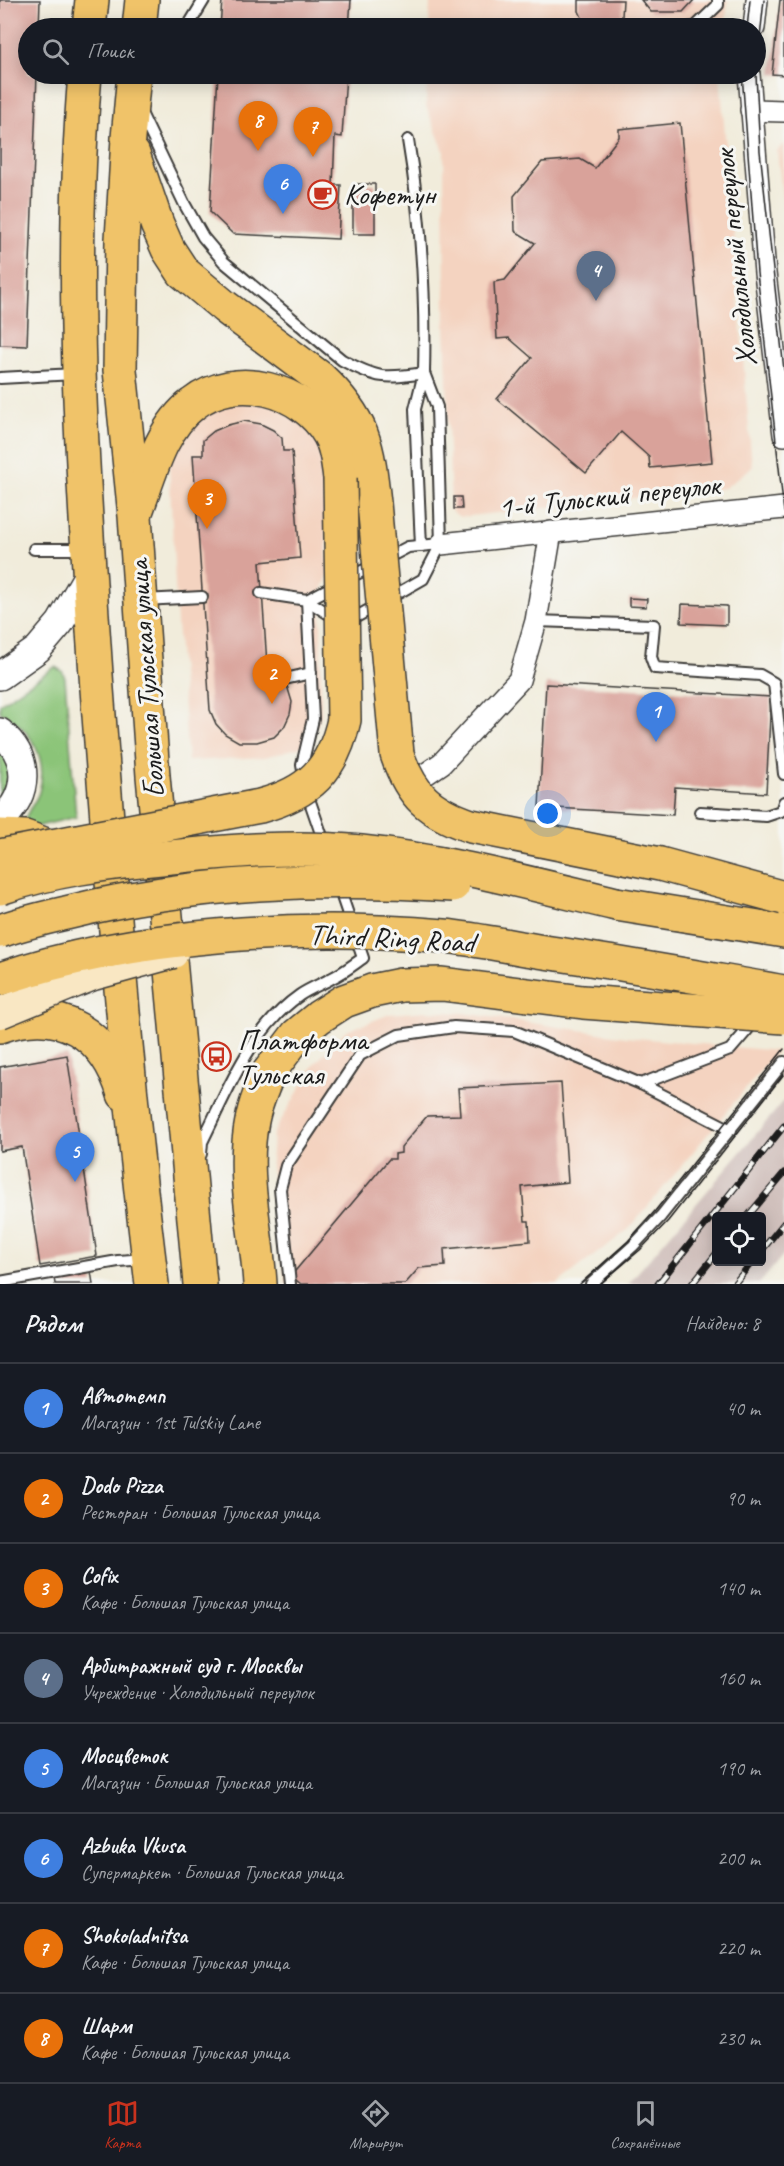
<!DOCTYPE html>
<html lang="ru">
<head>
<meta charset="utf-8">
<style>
  :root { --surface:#171b24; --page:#242831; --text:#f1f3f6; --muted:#9ea1a6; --line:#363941; --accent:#c8321e }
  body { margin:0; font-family:Caveat,sans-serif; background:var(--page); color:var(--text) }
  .controls { position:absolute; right:18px; bottom:18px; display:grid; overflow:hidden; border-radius:6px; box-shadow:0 3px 15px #0003 }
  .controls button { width:54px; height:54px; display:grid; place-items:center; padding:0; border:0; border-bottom:2px solid var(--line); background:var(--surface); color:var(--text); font:30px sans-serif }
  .you { position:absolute; left:548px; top:814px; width:21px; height:21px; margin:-15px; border:4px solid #fff; border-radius:50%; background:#1a73e8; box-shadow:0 0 0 9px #1a73e833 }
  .badge { display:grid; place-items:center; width:39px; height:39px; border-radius:50%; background:var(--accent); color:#fff; font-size:20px; font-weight:700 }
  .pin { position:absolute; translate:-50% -50px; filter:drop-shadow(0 2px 3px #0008) }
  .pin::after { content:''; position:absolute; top:32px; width:21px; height:18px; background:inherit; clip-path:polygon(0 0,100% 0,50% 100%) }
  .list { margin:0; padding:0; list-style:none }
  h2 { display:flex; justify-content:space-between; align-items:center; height:78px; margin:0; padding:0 24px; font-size:26px }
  h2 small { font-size:20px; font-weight:400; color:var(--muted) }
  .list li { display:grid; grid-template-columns:39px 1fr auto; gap:18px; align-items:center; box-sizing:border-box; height:90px; padding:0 24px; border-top:2px solid var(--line) }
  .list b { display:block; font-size:22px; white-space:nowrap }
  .list p { margin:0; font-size:20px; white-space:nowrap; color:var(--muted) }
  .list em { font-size:20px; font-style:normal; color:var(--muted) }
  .icon { flex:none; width:33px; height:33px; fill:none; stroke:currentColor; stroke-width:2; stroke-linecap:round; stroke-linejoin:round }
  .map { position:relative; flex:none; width:784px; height:1284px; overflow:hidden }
  .search { position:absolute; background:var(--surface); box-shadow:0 3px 15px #0003; left:18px; right:18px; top:18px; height:66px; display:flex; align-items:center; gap:15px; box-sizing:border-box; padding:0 21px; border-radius:33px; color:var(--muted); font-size:22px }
  .sheet { height:798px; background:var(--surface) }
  nav { display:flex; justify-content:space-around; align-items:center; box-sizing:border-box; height:84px; border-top:2px solid var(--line); background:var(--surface); font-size:16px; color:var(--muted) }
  nav a { display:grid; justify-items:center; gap:3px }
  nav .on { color:var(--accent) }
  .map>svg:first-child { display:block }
</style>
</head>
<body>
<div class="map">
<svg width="784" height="1284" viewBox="0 0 784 1284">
  <rect width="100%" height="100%" fill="#f6f6f2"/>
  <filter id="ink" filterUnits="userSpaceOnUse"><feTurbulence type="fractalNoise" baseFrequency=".0167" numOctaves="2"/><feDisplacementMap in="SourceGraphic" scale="12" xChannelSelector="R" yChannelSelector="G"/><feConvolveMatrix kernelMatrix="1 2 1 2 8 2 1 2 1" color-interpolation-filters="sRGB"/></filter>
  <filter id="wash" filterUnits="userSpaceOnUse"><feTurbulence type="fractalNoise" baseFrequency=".008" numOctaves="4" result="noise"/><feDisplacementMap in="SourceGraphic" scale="24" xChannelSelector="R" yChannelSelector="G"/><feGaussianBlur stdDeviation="1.35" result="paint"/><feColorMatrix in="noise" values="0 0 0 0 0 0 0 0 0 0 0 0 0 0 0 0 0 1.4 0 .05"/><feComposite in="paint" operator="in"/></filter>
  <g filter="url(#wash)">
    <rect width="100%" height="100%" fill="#f1ecdb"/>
    <g fill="#f4d3c0">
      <polygon points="430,0 728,0 725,28 429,28"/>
      <polygon points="427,74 720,74 752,467 725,488 460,517 451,511 445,324 444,151 426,106"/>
      <polygon points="784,143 784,213 777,151"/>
      <polygon points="230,401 274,405 303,423 323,453 328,576 321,593 321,715 316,728 301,747 265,757 188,761 177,623 169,464 190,423"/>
      <polygon points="427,1011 463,1013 626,1037 777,1051 629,1229 557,1284 286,1284 271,1166 273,1134 314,1065 344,1032 390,1014"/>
    </g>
    <path fill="#d0c0bc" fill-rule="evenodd" d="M784 1101V1254L759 1284H628ZM716 1216H762V1262H716Z"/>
    <g fill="#8bc478" stroke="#54704a" stroke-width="1.5">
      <path d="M55 667 62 671 65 678 76 817 23 830C22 816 35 805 39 792 49 757 30 728 0 712V704Z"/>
      <polygon points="0,745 12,767 7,792 0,803"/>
    </g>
    <g id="blocks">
      <g fill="#d9a29a">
        <polygon points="0,0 40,0 39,28 28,28 28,74 37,74 27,346 0,345"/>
        <polygon points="222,0 351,0 349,28 220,28"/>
        <polygon points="579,0 623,0 622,17 613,25 605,25 605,28 596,28 596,24 585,24 579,11"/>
        <polygon points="641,0 694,0 683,12 651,12"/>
        <polygon points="780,0 784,0 784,75 772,74"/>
        <polygon points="218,74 346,74 342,137 335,136 333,185 341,185 338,239 233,234 210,212"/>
        <polygon points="680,123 712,462 650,468 649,457 621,432 586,473 497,399 532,358 509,338 497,339 494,282 505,280 535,243 515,231 514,196 542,162 580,159 595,168 619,137 619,129"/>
        <rect x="353" y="184" width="22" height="50"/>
        <polygon points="244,421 261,424 273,430 282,438 283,451 292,451 300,558 260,562 267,664 277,670 285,679 292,702 290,714 284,727 274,737 257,742 239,742 225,734 216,724 210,710 193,455 203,455 203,440 214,431 228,425"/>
        <polygon points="454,497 461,497 462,509 454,509"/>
        <polygon points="629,598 647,599 646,607 629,606"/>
        <polygon points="682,604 727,606 727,625 681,623"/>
        <polygon points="546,684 771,697 766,793 675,787 673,815 539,807"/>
        <polygon points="67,1055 97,1256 40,1266 22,1147 0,1151 0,1067"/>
        <polygon points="561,1083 568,1182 522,1187 525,1221 529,1221 530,1241 444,1249 445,1266 419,1268 405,1284 301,1284 291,1276 389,1159 395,1159 395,1154 401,1153 401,1147 427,1116 460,1115 458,1088"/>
        <polygon points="91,1271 93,1284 55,1284 54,1277"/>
      </g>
    </g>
  </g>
  <g filter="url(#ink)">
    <use href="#blocks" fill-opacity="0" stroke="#3c3b39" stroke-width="1.5"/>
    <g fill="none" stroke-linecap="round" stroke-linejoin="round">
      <defs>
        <g id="service">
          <polyline points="187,28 204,0"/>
          <polyline points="688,28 695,27 718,5 718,0"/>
          <path d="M140 111 185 205 203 237 224 262 342 360C378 379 384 379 424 373 426 294 421 217 408 140"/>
          <polyline points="0,378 75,374"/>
          <polyline points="34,549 85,549"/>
          <polyline points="261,593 307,600 344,624 423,579 441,544 437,407 424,373 415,409 421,546"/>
          <polyline points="143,600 202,597"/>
          <polyline points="307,600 313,719 302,765 307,793 325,845"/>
          <polyline points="307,600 408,547 441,544"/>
          <polyline points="536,621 654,625 651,657 655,668 760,675 774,683 784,774"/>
          <polyline points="285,679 311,673"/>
          <polyline points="700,812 766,816 781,811 784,802"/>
          <polyline points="731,1130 641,1084 730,1050 755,1021"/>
          <path d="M201 1154 202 1142C228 1090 250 1030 300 995 310 988 322 984 332 978 343 973 353 965 363 958L338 885"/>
          <polyline points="0,1282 118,1261 146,1259"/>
          <polyline points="290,1284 280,1189 286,1166 360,1055 399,1035 454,1027 514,1031 641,1084"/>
          <polyline points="591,1284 633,1246 661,1216 784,1062"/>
        </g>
        <g id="minor">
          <polyline points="754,28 757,0"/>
          <polyline points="749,74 765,273 784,435"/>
          <polyline points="751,110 784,111"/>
          <polyline points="441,544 784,508"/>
          <polyline points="420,778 442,763 519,680 536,621 551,532"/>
        </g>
        <g id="tertiary">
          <polyline points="0,676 38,649 60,623 89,573"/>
          <path d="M0 732C31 758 30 794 0 821"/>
        </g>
        <g id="primary">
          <polyline points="89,28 92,0"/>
          <polyline points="139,28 142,0"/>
          <path d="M85 74C68 278 83 485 97 689 112 887 127 1086 152 1284"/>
          <polyline points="134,74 128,138 122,239 120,370 135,516 153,776 200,1284"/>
          <path d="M133 154 157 224 168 249 183 272 225 307 320 378C364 419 368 446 374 503"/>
          <path d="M137 509C150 474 161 428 193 404 236 370 303 389 329 434 337 447 338 464 340 478"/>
          <polyline points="0,836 25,837 57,849"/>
          <polyline points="616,904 784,931"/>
          <path d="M0 1026C61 1004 106 1034 124 1094"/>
          <path d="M260 1284C257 1231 241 1174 252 1121 255 1104 262 1088 269 1072"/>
        </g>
      </defs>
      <use href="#service" stroke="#3c3b39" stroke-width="14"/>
      <use href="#minor" stroke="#3c3b39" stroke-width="24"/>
      <use href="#tertiary" stroke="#3c3b39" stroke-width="30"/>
      <use href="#primary" stroke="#3c3b39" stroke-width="36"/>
      <use href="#service" stroke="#fff" stroke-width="10"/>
      <use href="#minor" stroke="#fff" stroke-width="21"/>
      <use href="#tertiary" stroke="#fff" stroke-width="27"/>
      <use href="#primary" stroke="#f0c369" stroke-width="33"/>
      <g stroke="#1c1c1c" stroke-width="1.5">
        <polyline points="764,0 756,75 760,151 784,370"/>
        <polyline points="747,28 750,0"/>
        <polyline points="742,74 757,273 784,512"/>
        <polyline points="580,1284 628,1241 655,1211 784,1049"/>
        <polyline points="600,1284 640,1250 668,1221 784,1074"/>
      </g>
      <defs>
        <g id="rail">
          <polyline points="748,1216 784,1173"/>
          <polyline points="762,1250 784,1223"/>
          <polyline points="658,1284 784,1126"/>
          <polyline points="692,1284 716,1254"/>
          <polyline points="734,1284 752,1262"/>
        </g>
      </defs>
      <use href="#rail" stroke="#1c1c1c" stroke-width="7"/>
      <use href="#rail" stroke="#f6f6f2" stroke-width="4.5" stroke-dasharray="14" stroke-linecap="butt"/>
      <defs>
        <polyline id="secondary-bridge" points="0,1013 93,975 173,953"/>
        <g id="primary-bridge">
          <path d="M374 503 397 754C411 796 430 812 471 826L660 864 784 898"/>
          <path d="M0 856 260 806C309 793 333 770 344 720L340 478"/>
          <path d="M0 888C52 870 106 863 161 858 227 851 295 845 361 852 447 861 532 884 616 904"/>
          <path d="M0 931C22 923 44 918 66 913 193 881 323 877 453 885"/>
          <path d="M0 979C135 933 303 924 444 936 475 939 507 946 538 951 620 963 702 978 784 992"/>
          <polyline points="269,1072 297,1035 319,1017 344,1001 372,991 401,985 442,984 583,1002 784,1017"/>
        </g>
      </defs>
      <use href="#secondary-bridge" stroke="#3c3b39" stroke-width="33" stroke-linecap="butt"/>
      <use href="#primary-bridge" stroke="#3c3b39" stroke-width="36" stroke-linecap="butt"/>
      <use href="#secondary-bridge" stroke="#f9e7c3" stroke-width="30"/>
      <use href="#primary-bridge" stroke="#f0c369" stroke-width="33"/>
    </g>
  </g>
  <defs>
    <symbol id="cafe-ring" viewBox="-11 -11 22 22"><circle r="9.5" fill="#f6f6f2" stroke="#c8321e" stroke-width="1.5"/><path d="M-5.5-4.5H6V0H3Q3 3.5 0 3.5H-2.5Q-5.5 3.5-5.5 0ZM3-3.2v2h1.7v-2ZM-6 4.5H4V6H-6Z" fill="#c8321e"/></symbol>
    <symbol id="bus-ring" viewBox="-11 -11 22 22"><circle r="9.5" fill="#f6f6f2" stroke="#c8321e" stroke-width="1.5"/><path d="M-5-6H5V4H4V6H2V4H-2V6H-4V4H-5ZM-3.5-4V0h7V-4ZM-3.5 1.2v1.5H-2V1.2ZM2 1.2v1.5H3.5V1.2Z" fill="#c8321e"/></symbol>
  </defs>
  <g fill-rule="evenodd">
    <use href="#cafe-ring" x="306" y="178" width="33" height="33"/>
    <use href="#bus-ring" x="200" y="1040" width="33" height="33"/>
  </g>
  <g text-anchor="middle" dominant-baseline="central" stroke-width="6" stroke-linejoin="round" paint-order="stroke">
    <g font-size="30" fill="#1c1c1c" stroke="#f6f6f2" text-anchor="start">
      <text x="344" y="194">Кофетун</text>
      <text x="238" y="1040">Платформа<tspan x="238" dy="34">Тульская</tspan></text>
    </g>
    <g font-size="30" fill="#1c1c1c" stroke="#f6f6f2">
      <text transform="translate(735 258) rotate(-96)">Холодильный переулок</text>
      <text transform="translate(609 496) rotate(-6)">1-й Тульский переулок</text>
      <text transform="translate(146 679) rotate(-94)">Большая Тульская улица</text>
      <text transform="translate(392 938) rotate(3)">Third Ring Road</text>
    </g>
  </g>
</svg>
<div class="controls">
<button><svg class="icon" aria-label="locate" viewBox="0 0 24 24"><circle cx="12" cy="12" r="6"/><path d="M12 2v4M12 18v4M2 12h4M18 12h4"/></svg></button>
</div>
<div class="you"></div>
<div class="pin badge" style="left:656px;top:742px;background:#3f7fe0">1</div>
<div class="pin badge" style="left:272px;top:704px;background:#e8710a">2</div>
<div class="pin badge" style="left:207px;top:529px;background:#e8710a">3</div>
<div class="pin badge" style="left:596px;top:301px;background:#5c6f8a">4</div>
<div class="pin badge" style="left:75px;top:1182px;background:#3f7fe0">5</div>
<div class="pin badge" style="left:283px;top:214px;background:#3f7fe0">6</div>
<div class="pin badge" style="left:313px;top:157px;background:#e8710a">7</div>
<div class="pin badge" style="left:258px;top:151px;background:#e8710a">8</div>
<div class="search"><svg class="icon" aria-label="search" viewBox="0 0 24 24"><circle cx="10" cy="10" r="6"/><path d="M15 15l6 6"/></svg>Поиск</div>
</div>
<section class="sheet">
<h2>Рядом<small>Найдено: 8</small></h2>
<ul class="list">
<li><span class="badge" style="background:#3f7fe0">1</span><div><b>Автотемп</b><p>Магазин · 1st Tulskiy Lane</p></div><em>40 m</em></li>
<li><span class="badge" style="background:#e8710a">2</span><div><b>Dodo Pizza</b><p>Ресторан · Большая Тульская улица</p></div><em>90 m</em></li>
<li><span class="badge" style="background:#e8710a">3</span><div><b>Cofix</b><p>Кафе · Большая Тульская улица</p></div><em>140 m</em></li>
<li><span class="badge" style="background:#5c6f8a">4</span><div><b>Арбитражный суд г. Москвы</b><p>Учреждение · Холодильный переулок</p></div><em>160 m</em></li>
<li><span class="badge" style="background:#3f7fe0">5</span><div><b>Мосцветок</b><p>Магазин · Большая Тульская улица</p></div><em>190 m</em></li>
<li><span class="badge" style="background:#3f7fe0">6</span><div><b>Azbuka Vkusa</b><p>Супермаркет · Большая Тульская улица</p></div><em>200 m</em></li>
<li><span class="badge" style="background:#e8710a">7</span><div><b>Shokoladnitsa</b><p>Кафе · Большая Тульская улица</p></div><em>220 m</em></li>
<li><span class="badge" style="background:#e8710a">8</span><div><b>Шарм</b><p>Кафе · Большая Тульская улица</p></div><em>230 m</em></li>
</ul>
</section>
<nav>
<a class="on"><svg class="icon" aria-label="map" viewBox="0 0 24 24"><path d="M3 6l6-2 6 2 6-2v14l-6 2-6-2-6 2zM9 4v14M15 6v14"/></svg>Карта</a>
<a><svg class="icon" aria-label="directions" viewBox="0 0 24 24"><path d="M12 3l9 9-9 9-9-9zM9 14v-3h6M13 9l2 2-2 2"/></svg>Маршрут</a>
<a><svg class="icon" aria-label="saved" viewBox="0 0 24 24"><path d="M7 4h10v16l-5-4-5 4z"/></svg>Сохранённые</a>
</nav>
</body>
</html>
